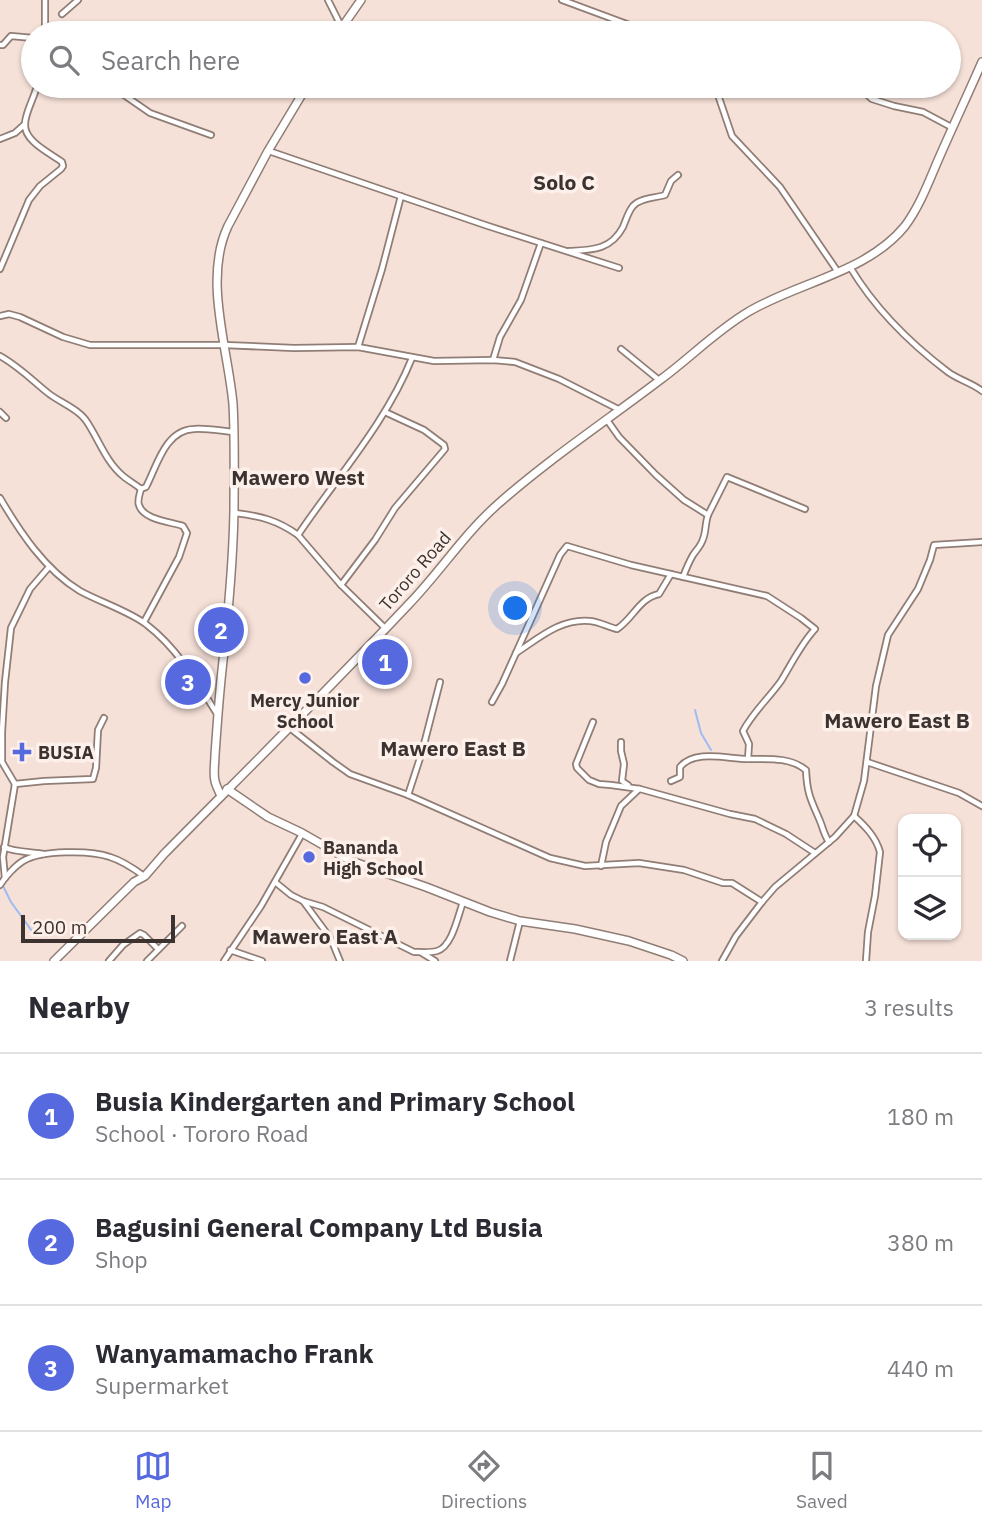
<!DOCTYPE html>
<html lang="en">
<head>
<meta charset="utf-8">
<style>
  :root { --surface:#fff; --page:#f7f7f7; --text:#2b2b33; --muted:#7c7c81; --line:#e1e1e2; --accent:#5669df }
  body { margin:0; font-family:"IBM Plex Sans",sans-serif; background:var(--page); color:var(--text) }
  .controls { position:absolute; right:21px; bottom:21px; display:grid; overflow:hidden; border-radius:14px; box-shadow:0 2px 5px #0004 }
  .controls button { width:63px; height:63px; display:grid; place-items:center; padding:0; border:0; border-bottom:2px solid var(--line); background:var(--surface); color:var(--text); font:35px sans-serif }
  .scale { position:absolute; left:21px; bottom:18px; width:154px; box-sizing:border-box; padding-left:7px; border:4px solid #3c3330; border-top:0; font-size:19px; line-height:24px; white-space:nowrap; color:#3c3330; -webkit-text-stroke:5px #fdf0ea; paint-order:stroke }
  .you { position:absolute; left:516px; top:609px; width:24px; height:24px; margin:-18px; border:5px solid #fff; border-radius:50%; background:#1a73e8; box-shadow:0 0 0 10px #1a73e833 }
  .badge { display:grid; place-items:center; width:46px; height:46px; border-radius:50%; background:var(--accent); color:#fff; font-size:23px; font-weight:700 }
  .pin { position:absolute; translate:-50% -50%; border:4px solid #fff; box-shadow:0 2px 7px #0006 }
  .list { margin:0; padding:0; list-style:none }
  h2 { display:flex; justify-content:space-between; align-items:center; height:91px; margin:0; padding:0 28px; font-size:30px }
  h2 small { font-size:23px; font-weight:400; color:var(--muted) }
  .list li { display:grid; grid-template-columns:46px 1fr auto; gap:21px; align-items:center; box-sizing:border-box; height:126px; padding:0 28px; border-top:2px solid var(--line) }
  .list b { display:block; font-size:26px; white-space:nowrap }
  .list p { margin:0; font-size:23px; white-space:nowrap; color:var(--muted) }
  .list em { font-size:23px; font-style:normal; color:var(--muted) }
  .icon { flex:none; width:38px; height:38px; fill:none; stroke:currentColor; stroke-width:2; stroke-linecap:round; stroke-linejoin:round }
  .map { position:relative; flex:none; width:982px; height:961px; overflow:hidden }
  .search { position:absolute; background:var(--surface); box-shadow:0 2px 5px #0004; left:21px; right:21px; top:21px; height:77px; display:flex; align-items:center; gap:18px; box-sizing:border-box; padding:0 24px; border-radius:38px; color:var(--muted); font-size:26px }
  .sheet { height:469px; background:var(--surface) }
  nav { display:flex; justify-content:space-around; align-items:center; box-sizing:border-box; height:98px; border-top:2px solid var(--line); background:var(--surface); font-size:19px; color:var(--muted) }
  nav a { display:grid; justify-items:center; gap:4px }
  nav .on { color:var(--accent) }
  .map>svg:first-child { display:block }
</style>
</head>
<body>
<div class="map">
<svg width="982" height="961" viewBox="0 0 982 961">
  <rect width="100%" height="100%" fill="#f6e1d8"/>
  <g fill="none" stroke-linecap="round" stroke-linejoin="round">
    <g stroke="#9cbcf3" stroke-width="2">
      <polyline points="695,710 701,733 711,750"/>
      <polyline points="3,886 11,902 34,934"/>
    </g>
    <defs>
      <g id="street">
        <polyline points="45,0 45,33"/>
        <polyline points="328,0 341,26"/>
        <polyline points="562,0 651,33"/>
        <polyline points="62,14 78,0"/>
        <polyline points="0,45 3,45 11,36 33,38"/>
        <polyline points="111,86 150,113 211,135"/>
        <polyline points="715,86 732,136 780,187 838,272"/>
        <polyline points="849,86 863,91 872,99 894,106 923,112 953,128"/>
        <polyline points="0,139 15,133 25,124"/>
        <polyline points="269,151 485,225 619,268"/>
        <path d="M569 251C592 250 611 250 623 227 626 220 628 212 633 206 640 198 655 198 665 195L671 181 678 175"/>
        <path d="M850 267C874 307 911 344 948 372 959 380 972 383 982 391"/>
        <path d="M0 269 29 200 40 186 61 169 63 166 62 162C50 153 23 141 25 123 26 111 34 98 37 86"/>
        <polyline points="0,316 9,314 20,317 63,337 90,345 224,345 294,348 358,347 434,361 493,360 515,362 559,379 620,410"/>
        <polyline points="358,347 382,269 401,196"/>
        <polyline points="621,349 659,380"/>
        <path d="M0 356C18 366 32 380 48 393 59 402 79 409 87 422 99 440 106 462 123 476 129 481 135 484 141 489L146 487C157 466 165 430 194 429 207 428 221 431 234 432"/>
        <polyline points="493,360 500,337 521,300 541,243"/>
        <polyline points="0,412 6,418"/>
        <path d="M607 420 619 437 656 475 684 500 708 515C705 524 706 532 703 539 701 546 697 549 693 555 689 562 686 569 683 577"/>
        <path d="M141 489C140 493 137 501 139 505 143 520 172 522 183 526L187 533 179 557 144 622"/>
        <path d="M0 498C20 532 45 570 80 591 100 602 131 612 147 625 177 648 197 682 217 714"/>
        <path d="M235 513C260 516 277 520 298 535"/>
        <polyline points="708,515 727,477 805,509"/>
        <polyline points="341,585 375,540 395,508 445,449 444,445 424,430 385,412"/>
        <path d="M385 628 341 585 298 535C337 477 386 423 412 358"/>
        <path d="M516 653C539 638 561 618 590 621 600 622 608 627 617 629 633 619 639 598 659 594L671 574"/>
        <path d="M492 702 502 684 560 555 567 546 631 565 767 596 801 618 815 629C801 644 792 663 781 681 769 698 753 712 743 731L749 744 748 759C768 759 790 757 806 770 807 794 811 800 820 821 823 828 824 835 829 842"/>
        <polyline points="593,722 576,764 577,768 589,780 599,784 611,785 640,789 730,814 755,819 786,834 815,853"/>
        <polyline points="290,728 333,762 350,774 408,795 550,858 585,866 639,863 684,870 723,883 732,883 762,902"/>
        <polyline points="621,742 621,751 624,764 622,781 628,785"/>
        <polyline points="867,762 959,793 982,806"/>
        <path d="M671 781 680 777V767C695 749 727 759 748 759"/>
        <polyline points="15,784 2,762 2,732 5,682 11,628 30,589 49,567"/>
        <polyline points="408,795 422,752 440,682"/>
        <path d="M854 816C865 826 876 837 880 852L875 896 868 932 866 961"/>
        <path d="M4 847C13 852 33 852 44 854"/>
        <polyline points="601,866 606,842 621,806 639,789"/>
        <polyline points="5,878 3,857 15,784 44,781 93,779 96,768 98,730 104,718"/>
        <polyline points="275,882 291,895 303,901 331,939 340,961"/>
        <path d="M0 885C5 877 15 866 23 861 41 850 91 850 110 857 123 861 133 868 144 876"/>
        <path d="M303 901 323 907 414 952C421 952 430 953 437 951 452 947 458 916 463 902"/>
        <polyline points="230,950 262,961"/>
        <polyline points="422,953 435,961"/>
        <polyline points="109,961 123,945 140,933 144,935 158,949"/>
        <polyline points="147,961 182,926"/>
        <polyline points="224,961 261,906 302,834"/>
        <polyline points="510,961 520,921"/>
        <polyline points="722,961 736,936 762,902 775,887 835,837 854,816 864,781 876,686 888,635 918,589 930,560 934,545 982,542"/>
      </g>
      <g id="secondary">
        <polyline points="338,33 361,0"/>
        <polyline points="227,789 268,817 302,833 351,861 426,887 490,912 520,921 575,929 629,941 671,955 683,961"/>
        <path d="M221 796C219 791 216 786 215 781 213 773 215 763 215 755 217 726 219 698 222 670 228 617 233 564 234 511 234 475 235 440 233 404 228 348 203 279 228 226L268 151 307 86"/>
        <path d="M54 961 134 882 145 876 164 854C246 771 329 689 409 604 440 572 464 534 498 504 549 459 606 421 660 380 690 358 716 331 748 312 798 282 867 273 905 226 920 206 929 181 939 158 953 126 968 94 982 62"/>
      </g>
    </defs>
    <use href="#street" stroke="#907d75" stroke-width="8"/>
    <use href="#secondary" stroke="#907d75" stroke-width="10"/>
    <use href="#street" stroke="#fff" stroke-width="4.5"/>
    <use href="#secondary" stroke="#fff" stroke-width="7"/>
  </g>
  <g fill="#5669df" stroke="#fdf0ea" stroke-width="2.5">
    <circle cx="305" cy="678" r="7"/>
    <path d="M18.5 741.5h7v7h7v7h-7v7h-7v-7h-7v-7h7z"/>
    <circle cx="309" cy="857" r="7"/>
  </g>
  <g text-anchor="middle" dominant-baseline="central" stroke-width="7" stroke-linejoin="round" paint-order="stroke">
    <g font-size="18" fill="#3c3330" stroke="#fdf0ea">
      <text transform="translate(415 571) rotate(-49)">Tororo Road</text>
    </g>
    <g font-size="18" font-weight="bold" fill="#3c3330" stroke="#fdf0ea" text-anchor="start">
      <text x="305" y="700" text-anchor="middle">Mercy Junior<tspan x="305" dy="21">School</tspan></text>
      <text x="38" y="752">BUSIA</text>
      <text x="323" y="847">Bananda<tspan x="323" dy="21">High School</tspan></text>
    </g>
    <g font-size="21" font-weight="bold" fill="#3c3330" stroke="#fdf0ea">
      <text x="564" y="182">Solo C</text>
      <text x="298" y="477">Mawero West</text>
      <text x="897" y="720">Mawero East B</text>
      <text x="453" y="748">Mawero East B</text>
      <text x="325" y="936">Mawero East A</text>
    </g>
  </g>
</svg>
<div class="controls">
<button><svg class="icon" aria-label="locate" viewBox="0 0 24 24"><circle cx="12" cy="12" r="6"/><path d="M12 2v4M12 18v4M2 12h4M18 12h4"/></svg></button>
<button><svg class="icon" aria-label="layers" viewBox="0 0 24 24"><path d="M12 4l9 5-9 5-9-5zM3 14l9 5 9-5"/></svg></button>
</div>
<div class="scale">200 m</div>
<div class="you"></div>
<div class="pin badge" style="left:385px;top:662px">1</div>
<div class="pin badge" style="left:221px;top:630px">2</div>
<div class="pin badge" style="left:188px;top:682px">3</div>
<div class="search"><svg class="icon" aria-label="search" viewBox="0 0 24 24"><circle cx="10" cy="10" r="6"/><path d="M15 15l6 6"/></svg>Search here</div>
</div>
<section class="sheet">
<h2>Nearby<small>3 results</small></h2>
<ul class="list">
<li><span class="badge">1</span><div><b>Busia Kindergarten and Primary School</b><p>School · Tororo Road</p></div><em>180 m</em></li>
<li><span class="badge">2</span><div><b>Bagusini General Company Ltd Busia</b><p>Shop</p></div><em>380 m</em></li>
<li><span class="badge">3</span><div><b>Wanyamamacho Frank</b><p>Supermarket</p></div><em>440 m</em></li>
</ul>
</section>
<nav>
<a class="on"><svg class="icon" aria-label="map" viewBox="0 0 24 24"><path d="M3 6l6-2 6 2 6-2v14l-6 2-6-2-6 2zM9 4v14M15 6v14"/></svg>Map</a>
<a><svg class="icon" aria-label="directions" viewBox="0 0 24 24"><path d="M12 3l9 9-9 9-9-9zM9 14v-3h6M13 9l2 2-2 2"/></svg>Directions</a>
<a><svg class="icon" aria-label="saved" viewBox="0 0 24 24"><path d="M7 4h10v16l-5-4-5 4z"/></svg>Saved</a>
</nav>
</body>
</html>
